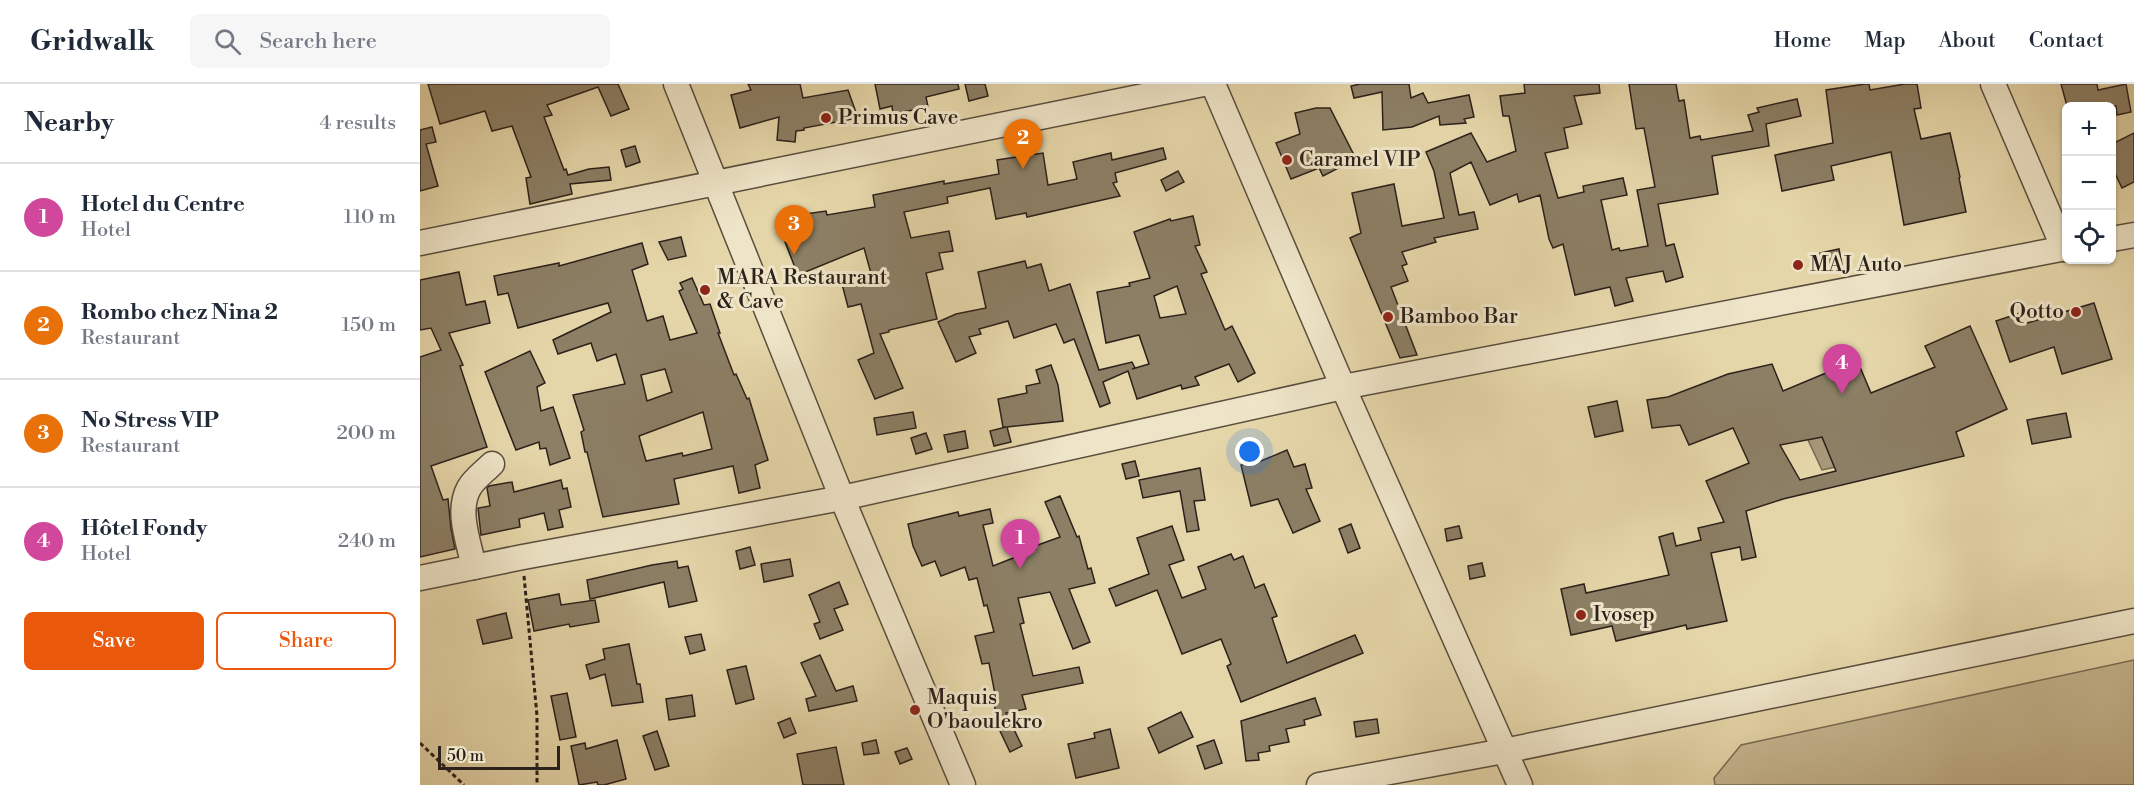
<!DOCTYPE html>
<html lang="en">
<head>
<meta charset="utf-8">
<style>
  :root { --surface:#fff; --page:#f6f6f7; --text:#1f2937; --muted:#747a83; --line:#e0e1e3; --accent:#ea580c }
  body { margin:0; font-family:"Libre Bodoni",serif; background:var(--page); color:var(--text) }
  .controls { position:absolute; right:18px; top:18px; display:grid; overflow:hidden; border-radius:9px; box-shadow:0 2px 4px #0004 }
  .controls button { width:54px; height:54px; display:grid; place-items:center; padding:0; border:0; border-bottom:2px solid var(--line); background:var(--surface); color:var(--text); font:30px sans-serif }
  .scale { position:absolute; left:18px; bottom:15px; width:122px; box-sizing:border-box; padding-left:6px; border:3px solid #2c211b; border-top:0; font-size:16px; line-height:21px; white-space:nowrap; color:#2c211b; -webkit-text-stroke:4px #eee4c7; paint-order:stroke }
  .you { position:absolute; left:830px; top:368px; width:21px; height:21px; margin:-15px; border:4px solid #fff; border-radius:50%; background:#1a73e8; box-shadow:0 0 0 9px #1a73e833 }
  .badge { display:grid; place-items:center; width:39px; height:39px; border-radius:50%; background:var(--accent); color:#fff; font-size:20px; font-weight:700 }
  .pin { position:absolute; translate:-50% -50px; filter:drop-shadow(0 2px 3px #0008) }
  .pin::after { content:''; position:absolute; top:32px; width:21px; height:18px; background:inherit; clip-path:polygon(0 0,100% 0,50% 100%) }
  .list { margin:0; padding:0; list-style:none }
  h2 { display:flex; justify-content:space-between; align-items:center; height:78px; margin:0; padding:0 24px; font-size:26px }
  h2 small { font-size:20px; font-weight:400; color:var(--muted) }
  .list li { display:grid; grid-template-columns:39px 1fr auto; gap:18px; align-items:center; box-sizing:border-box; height:108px; padding:0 24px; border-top:2px solid var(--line) }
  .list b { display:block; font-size:22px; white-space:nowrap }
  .list p { margin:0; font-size:20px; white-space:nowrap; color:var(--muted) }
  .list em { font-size:20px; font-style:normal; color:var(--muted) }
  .actions { display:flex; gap:12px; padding:18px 24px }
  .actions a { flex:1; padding:14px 0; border:2px solid var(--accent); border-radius:9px; text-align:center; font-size:21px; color:var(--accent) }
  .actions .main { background:var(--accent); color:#fff }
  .icon { flex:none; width:33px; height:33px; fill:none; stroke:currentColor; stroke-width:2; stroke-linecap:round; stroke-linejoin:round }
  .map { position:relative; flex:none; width:1714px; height:701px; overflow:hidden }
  header { display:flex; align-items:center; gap:36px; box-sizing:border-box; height:84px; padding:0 30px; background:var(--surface); border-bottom:2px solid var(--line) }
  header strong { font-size:28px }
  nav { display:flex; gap:33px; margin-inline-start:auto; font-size:21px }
  .search { width:420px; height:54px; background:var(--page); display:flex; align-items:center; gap:15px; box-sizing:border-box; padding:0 21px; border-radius:9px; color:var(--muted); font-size:22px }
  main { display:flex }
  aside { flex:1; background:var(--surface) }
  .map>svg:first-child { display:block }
</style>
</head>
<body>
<header>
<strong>Gridwalk</strong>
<div class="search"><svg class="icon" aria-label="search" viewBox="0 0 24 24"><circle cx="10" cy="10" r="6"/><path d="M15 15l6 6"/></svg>Search here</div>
<nav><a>Home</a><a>Map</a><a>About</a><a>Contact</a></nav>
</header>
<main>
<aside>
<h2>Nearby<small>4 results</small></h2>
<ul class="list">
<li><span class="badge" style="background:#d1479c">1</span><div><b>Hotel du Centre</b><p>Hotel</p></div><em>110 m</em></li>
<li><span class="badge" style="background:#e8710a">2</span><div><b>Rombo chez Nina 2</b><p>Restaurant</p></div><em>150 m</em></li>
<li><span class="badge" style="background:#e8710a">3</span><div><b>No Stress VIP</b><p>Restaurant</p></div><em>200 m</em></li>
<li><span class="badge" style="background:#d1479c">4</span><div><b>Hôtel Fondy</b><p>Hotel</p></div><em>240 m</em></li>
</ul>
<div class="actions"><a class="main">Save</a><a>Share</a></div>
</aside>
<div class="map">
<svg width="1714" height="701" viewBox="0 0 1714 701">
  <rect width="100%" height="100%" fill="#e5d6a9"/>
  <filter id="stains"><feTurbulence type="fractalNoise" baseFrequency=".00333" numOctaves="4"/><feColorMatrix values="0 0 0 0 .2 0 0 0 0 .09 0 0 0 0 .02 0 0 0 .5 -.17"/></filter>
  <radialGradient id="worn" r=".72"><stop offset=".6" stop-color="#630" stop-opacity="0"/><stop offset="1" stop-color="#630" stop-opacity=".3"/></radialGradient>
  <polygon fill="#c6b791" stroke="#796c56" stroke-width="1.5" points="1714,576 1714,701 1295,701 1294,694 1321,661"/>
  <polygon fill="#a69879" stroke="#756853" stroke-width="1.5" points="1402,353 1416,383 1402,386 1388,356"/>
  <g fill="#8c7f65" stroke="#2c211b" stroke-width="1.5" fill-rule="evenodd">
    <polygon points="8,0 198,0 209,25 191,32 178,3 127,21 132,31 124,33 144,86 146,85 148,91 169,85 189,83 191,96 150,100 152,110 110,120 106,94 111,93 92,42 72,47 65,27 20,40"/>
    <polygon points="328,0 380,0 383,14 428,6 438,34 384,44 384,46 376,47 375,58 357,56 359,33 320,44 311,11 331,6"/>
    <polygon points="455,0 538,0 539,5 506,13 508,23 473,30 472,22 460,25"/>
    <polygon points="545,0 565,0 568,12 549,17"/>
    <polygon points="940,0 989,0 991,14 1003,9 1008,19 1049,11 1054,33 1044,35 1046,39 1020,41 1019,32 992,43 963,46 962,8 934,14 931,2"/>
    <polygon points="1104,0 1179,0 1180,9 1154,12 1162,40 1144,44 1148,64 1125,69 1138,114 1164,108 1163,102 1203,94 1207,111 1181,116 1192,166 1199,164 1200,167 1228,162 1217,106 1235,103 1224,44 1216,45 1209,0 1256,0 1259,17 1264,16 1270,54 1280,52 1281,56 1333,47 1328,31 1339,28 1337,24 1377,15 1381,32 1346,40 1349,62 1292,72 1298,110 1238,120 1246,162 1254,160 1263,193 1246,198 1243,187 1206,194 1213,217 1195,222 1190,203 1155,211 1143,160 1133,164 1129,155 1120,111 1099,118 1097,110 1070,121 1051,78 1030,89 1039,131 1054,128 1058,145 1014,154 1016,158 982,168 987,180 982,182 988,197 971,203 997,271 980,274 930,154 941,149 932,109 974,100 982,142 1024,134 1014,87 1006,68 1051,49 1067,78 1096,67 1089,32 1083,32 1080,12 1105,9"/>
    <polygon points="1445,0 1449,0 1450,6 1485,0 1497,0 1501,24 1494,25 1501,55 1530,49 1540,93 1539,94 1546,128 1484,141 1471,68 1411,82 1414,96 1362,107 1355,71 1413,59 1406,6"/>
    <polygon points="1641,0 1677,0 1678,6 1706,0 1711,28 1697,31 1696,22 1647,22"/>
    <polygon points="896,24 910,24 936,75 903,92 899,84 871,95 856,59 880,50 875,29"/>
    <polygon points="12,43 16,58 6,60 18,102 0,107 0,46"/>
    <polygon points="1714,49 1714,98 1702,104 1692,83 1692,60"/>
    <polygon points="215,62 220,78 206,83 201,66"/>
    <polygon points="743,64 746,75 695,89 697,98 693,99 700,112 607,133 606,129 576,135 570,104 527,113 528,119 484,128 491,154 529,147 533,167 519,169 523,185 506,189 517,235 469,246 469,248 460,250 483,304 455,315 438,276 454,269 441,220 428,223 422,200 452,193 444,164 378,191 363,153 376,147 372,131 384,128 385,130 406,127 407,131 455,123 453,111 524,97 524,100 579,90 577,76 623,69 628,101 657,95 653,78 691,69 692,76"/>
    <polygon points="758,87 764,98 746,107 741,96"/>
    <path d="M773 132 780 161 775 162 787 188 781 190 805 246 812 242 835 289 818 298 809 280 775 293 779 301 762 305 761 301 717 315 708 287 683 298 690 319 680 323 654 255 644 259 636 240 594 254 588 237 559 245 561 250 549 253 556 269 536 278 518 238 536 230 566 224 558 188 605 177 607 184 621 180 629 207 650 200 679 286 712 278 715 284 712 285 729 280 719 251 686 259 677 208 710 202 709 199 730 194 714 148 750 135 751 137ZM757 202 766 230 740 234 734 212Z"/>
    <polygon points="261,153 266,172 248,176 239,158"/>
    <path d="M222 159 228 180 212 186 227 237 243 232 250 256 277 249 259 207 263 205 260 199 272 194 284 221 290 220 300 249H298L314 291 316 290 327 315 329 314 348 376 335 381 340 404 319 409 313 382 254 395 259 420 183 433 167 368H165L161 348 164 346 153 311 205 300 196 270 177 277 171 259 138 270 133 256 191 228 188 219 98 244 88 209 78 211 74 192 139 179V182ZM245 285 252 308 227 317 221 291ZM283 328 292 365 263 372 262 369 226 377 219 352Z"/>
    <polygon points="1419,165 1422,181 1403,185 1400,169"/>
    <polygon points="39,188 46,221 65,217 70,239 29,249 43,281 40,282 67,363 11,382 23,416 28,415 31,445 35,465 0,473 0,273 21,266 11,244 0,246 0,196"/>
    <polygon points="1674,219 1692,275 1642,290 1634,263 1590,278 1576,237 1600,229 1604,240"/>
    <path d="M1550 242 1587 325 1536 348 1544 372 1363 415 1326 427 1336 473 1322 476 1320 463 1291 469 1307 537 1267 545 1266 541 1196 557 1192 542 1151 551 1141 505 1164 500 1166 509 1249 491 1239 453 1253 449 1256 462 1281 456 1278 444 1304 438 1286 397 1329 379 1313 344 1269 361 1260 341 1232 344 1227 316 1248 313 1308 290 1352 280 1363 307 1437 276 1451 309 1515 283 1505 262ZM1402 353 1416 387 1380 396 1360 361Z"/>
    <polygon points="110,267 125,299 117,303 121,327 133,323 150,374 130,381 126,364 120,365 119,358 96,366 65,288"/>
    <polygon points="631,281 638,301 643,337 587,343 591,358 574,362 570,347 586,343 583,343 578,315 607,309 606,302 620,299 616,286"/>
    <polygon points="1197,317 1203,347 1175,353 1168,323"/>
    <polygon points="493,328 496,344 457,351 454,334"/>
    <polygon points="1646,329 1651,353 1612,360 1607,336"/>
    <polygon points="545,347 548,364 528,368 524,351"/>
    <polygon points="506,349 512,365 496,370 491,354"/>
    <polygon points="867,366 874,383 885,380 892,404 886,405 900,437 873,449 858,415 831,422 821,381 841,377"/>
    <polygon points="715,377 719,392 706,395 702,380"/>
    <polygon points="780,384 785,416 774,417 779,446 767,448 760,407 723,414 719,396"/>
    <polygon points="141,396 143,405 147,404 151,423 139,426 143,443 128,446 124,429 99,435 100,443 61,451 58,424 70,422 67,404 69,402 92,398 94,408"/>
    <polygon points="640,412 657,453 659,452 668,485 671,484 675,499 649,505 670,558 653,565 630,508 598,514 604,539 600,540 613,592 659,583 663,599 602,611 606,625 586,629 602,662 590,668 580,647 572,611 575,610 569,579 562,580 555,552 574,548 567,521 564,522 557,494 549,496 545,483 521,492 515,477 502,482 493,462 488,440 538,428 539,432 570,425 573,439 563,441 573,482 616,465 615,462 640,453 625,418"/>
    <polygon points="931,440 940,464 928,469 919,445"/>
    <polygon points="752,442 764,476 749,481 762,514 786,505 778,483 811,470 814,476 823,472 835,504 844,500 857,532 852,534 867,579 935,551 943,569 821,618 807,582 811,580 801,555 762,570 737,506 696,522 689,505 729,490 717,454"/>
    <polygon points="1039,442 1042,454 1027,457 1025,445"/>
    <polygon points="330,463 335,481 320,485 316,467"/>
    <polygon points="370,475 373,492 344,498 341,480"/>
    <polygon points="257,477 258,484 268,482 277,517 249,523 244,498 170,515 167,496 232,481"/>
    <polygon points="1062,479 1065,492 1050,495 1048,482"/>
    <polygon points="419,498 428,520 414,525 423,546 400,555 394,540 400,538 389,511"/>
    <polygon points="139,510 141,521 175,516 179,538 150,543 149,540 114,547 108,516"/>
    <polygon points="86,529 92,554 63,560 57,536"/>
    <polygon points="281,550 285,566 270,570 265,553"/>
    <polygon points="209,560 217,600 220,600 223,618 192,622 185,590 170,595 166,581 185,575 183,565"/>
    <polygon points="400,571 416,607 433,602 437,617 389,627 386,615 396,612 381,579"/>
    <polygon points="326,582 334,615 316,620 307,586"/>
    <polygon points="147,609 156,653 140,656 131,612"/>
    <polygon points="272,611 275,632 249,636 246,615"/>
    <polygon points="895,614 901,631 884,636 885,641 866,645 869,658 849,662 850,667 838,669 839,676 826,677 821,637"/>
    <polygon points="761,628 773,653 739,669 728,644"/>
    <polygon points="370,634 376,649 364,654 358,639"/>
    <polygon points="957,635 959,649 936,653 934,638"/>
    <polygon points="690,645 699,684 656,694 648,660 675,654 674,649"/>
    <polygon points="237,647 249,682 235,686 223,652"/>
    <polygon points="197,656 206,695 184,701 178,701 177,698 159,701 151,662 165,659 166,665"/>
    <polygon points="456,656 459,669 444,671 442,659"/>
    <polygon points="794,656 802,679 785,685 777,662"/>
    <polygon points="416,663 424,701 383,701 377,670"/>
    <polygon points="487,664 492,675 480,680 475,668"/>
  </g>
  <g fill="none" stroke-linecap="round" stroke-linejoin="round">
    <defs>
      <g id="minor">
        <polyline points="256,0 422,414 543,701"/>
        <polyline points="793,0 923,303 1100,701"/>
        <polyline points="1573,0 1644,165"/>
        <polyline points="1692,155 1714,151"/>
        <polyline points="0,159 783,0"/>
        <path d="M54 483C49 459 36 427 49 404 54 395 65 387 72 380"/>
        <polyline points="0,494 103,473 422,414 923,303 1646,164"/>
        <polyline points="899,701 1084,667 1714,537"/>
      </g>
    </defs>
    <use href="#minor" stroke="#5a4e3e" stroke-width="27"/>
    <g stroke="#2c211b" stroke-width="3" stroke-dasharray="4.5 3" stroke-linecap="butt">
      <polyline points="104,492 117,632 117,701"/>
      <polyline points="0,659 44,701"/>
    </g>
    <use href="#minor" stroke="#eee4c7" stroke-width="24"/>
  </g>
  <g fill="#8f2418" stroke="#eee4c7" stroke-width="2">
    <circle cx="406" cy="34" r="6"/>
    <circle cx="867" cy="76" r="6"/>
    <circle cx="1378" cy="181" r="6"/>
    <circle cx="285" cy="206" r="6"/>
    <circle cx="1656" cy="228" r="6"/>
    <circle cx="968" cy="233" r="6"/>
    <circle cx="1161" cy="531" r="6"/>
    <circle cx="495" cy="626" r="6"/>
  </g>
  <g text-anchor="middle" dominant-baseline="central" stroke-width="6" stroke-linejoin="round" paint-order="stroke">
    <g font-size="21" fill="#2c211b" stroke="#eee4c7" text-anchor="start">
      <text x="418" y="34">Primus Cave</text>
      <text x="879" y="76">Caramel VIP</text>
      <text x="1390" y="181">MAJ Auto</text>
      <text x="297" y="194">MARA Restaurant<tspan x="297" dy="24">&amp; Cave</tspan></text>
      <text x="1644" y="228" text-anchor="end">Qotto</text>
      <text x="980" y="233">Bamboo Bar</text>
      <text x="1173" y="531">Ivosep</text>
      <text x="507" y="614">Maquis<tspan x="507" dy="24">O'baoulekro</tspan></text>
    </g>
  </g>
  <rect width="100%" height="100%" filter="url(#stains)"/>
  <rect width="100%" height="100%" fill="url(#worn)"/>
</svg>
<div class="controls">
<button>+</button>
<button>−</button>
<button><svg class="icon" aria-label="locate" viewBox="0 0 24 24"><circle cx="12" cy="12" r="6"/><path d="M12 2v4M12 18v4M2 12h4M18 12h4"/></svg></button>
</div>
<div class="scale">50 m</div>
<div class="you"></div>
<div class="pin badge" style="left:600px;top:485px;background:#d1479c">1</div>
<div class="pin badge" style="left:603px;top:85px;background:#e8710a">2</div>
<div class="pin badge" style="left:374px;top:171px;background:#e8710a">3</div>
<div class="pin badge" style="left:1422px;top:310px;background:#d1479c">4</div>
</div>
</main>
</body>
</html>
